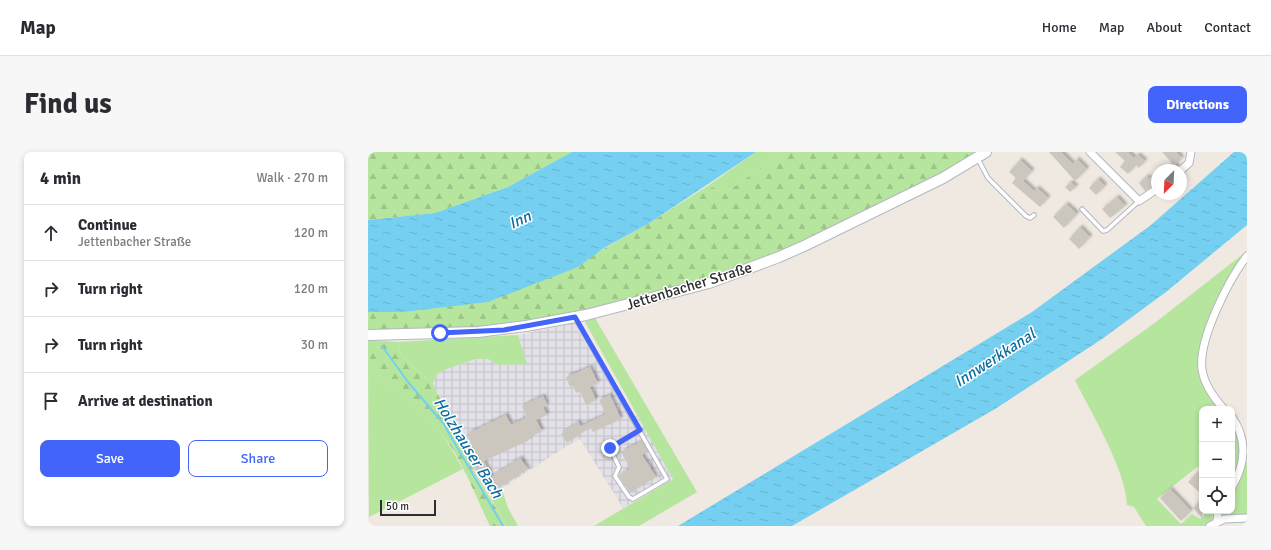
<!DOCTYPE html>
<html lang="en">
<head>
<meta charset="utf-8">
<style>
  :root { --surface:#fff; --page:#f7f7f7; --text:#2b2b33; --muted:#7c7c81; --line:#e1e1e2; --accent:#4264fb }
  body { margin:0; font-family:Signika,sans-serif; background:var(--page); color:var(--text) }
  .controls { position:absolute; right:12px; bottom:12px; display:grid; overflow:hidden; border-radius:8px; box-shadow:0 2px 6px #0003 }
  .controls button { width:36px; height:36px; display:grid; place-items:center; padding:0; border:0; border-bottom:1px solid var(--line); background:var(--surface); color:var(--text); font:20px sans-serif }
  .compass { position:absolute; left:783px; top:12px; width:36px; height:36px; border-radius:50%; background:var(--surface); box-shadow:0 2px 6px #0003; rotate:204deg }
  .scale { position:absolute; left:12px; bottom:10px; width:56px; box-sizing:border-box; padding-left:4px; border:2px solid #2e2e2e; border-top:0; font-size:11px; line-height:14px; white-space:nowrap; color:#2e2e2e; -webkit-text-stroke:3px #fff; paint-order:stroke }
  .stop { position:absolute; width:12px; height:12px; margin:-9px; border:3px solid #4264fb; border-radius:50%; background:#fff }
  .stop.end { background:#4264fb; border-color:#fff; box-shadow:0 1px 4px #0008 }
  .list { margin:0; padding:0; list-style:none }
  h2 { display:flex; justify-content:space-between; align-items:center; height:52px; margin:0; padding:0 16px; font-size:17px }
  h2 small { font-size:13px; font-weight:400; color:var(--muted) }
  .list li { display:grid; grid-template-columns:26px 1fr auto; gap:12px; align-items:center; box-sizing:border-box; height:56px; padding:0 16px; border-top:1px solid var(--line) }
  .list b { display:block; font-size:15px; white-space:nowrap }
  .list p { margin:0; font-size:13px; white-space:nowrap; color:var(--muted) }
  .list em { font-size:13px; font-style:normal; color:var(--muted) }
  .actions { display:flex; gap:8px; padding:12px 16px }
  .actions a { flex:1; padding:9px 0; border:1px solid var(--accent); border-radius:8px; text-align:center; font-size:14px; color:var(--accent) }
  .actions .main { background:var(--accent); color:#fff }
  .icon { flex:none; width:22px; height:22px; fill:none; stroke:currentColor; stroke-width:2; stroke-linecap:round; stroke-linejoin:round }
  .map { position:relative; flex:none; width:879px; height:374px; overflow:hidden; border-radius:8px }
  header { display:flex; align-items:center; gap:24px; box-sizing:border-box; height:56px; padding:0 20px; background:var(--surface); border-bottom:1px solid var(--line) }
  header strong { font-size:19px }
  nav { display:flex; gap:22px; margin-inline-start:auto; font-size:14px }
  .intro { display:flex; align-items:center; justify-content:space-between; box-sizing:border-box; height:96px; padding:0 24px }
  h1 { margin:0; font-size:28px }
  .button { padding:10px 18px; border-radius:8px; background:var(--accent); color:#fff; font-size:14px; font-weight:700 }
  main { display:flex; gap:24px; padding:0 24px }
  aside { flex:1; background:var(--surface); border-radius:8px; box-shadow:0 2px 6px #0003 }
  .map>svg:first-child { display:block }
</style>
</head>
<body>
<header>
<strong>Map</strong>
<nav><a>Home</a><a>Map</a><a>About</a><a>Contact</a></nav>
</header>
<div class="intro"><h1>Find us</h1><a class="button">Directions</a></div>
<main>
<aside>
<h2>4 min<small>Walk · 270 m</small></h2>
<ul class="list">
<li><svg class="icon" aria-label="ahead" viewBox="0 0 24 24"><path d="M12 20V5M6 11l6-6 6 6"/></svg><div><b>Continue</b><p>Jettenbacher Straße</p></div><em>120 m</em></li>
<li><svg class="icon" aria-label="right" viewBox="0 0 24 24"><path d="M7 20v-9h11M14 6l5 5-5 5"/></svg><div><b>Turn right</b></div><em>120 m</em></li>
<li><svg class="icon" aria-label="right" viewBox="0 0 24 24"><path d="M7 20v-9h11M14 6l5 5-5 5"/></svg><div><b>Turn right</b></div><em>30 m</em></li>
<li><svg class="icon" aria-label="arrive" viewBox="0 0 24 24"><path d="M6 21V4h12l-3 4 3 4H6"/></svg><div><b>Arrive at destination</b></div></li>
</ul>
<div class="actions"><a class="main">Save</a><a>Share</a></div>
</aside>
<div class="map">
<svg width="879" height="374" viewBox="0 0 879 374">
  <defs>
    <pattern id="industrial-grid" width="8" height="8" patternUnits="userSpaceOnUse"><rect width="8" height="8" fill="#e3e1e8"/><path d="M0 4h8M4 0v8" fill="none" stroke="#c3c1c7"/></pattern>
    <pattern id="forest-firs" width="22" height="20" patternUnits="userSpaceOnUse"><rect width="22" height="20" fill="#b6e59e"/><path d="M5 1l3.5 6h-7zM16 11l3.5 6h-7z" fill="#9dc588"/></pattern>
    <pattern id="water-ripples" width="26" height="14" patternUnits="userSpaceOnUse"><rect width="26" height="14" fill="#75cff0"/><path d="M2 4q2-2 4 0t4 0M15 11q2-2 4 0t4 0" fill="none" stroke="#66b2ce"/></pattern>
    <filter id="shadow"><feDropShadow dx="2.5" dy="-2.5" stdDeviation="1" flood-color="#0004"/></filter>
  </defs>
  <rect width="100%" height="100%" fill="#efe9e1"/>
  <polygon fill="url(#industrial-grid)" points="206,171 262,267 269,263 305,327 255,356 212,287 194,297 122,344 106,319 65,232 68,223 74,219 107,207 120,207 130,213 158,211 150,183"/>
  <g fill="#b6e59e">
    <polygon points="388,0 415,0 356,42 341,33"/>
    <path d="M879 99V102L862 126 832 214 854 257H834V319L829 315 789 347 813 372 824 362 832 367 841 359H845L844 369 839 374H778L766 355 759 353C758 318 723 261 707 228L788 170Z"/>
    <polygon points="227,166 329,340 271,374 226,374 305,327 217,170"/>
    <polygon points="150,183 159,212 130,213 120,207 107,207 74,219 68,223 65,232 33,203 30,190"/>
    <path d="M0 210C18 233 44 249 64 270 77 284 85 300 95 317L1 365Z"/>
    <polygon points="864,268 876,296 864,330"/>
    <polygon points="879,309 879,363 854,365 854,359 864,359 864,341"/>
    <polygon points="134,338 140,356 150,374 136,374 137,371 122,344"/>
  </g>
  <g fill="url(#forest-firs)">
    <polygon points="0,0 204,0 140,35 67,61 0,68"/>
    <polygon points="415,0 611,0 563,29 408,102 352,123 226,157 137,173 86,178 0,180 0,160 35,160 230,100 280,72 341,33 356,42"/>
    <path d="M0 188 30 190 33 203 65 232 106 319 137 371 136 374H122C105 339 91 298 63 269 43 249 18 233 0 210Z"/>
  </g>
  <g fill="url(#water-ripples)">
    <polygon points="204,0 388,0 280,72 236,96 210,115 120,150 35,160 0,160 0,68 67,61 140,35"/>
    <polygon points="866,0 879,0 879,73 798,140 734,187 679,223 627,257 424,374 310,374 664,160 783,73"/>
  </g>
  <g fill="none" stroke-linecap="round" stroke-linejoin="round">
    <polyline stroke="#75cff0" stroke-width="2" points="14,194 40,230 75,271 135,374"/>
  </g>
  <g fill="#cbc7bf" filter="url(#shadow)">
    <polygon points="681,0 693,0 705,12 709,7 719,17 707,29"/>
    <polygon points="747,0 760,0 766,6 770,3 777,9 771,16 768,13 760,22 752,15 757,9"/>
    <polygon points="794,0 808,0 814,6 807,13 809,15 808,18 797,18 804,11"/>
    <polygon points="652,8 664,19 655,29 666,39 669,36 680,46 672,55 644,31 648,26 641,20"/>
    <polygon points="786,23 789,26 789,32 777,39 771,31 779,24 781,27"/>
    <polygon points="730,27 737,34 728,43 721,36"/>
    <polygon points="703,30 708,35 702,40 697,35"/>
    <polygon points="749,45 757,54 742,66 734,57"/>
    <polygon points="698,52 709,62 696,76 685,65"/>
    <polygon points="712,75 722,85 711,97 701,87"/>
    <polygon points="222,215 230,231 222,235 228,248 218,253 212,239 208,241 205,233 202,235 198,225"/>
    <polygon points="242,243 253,267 225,280 222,275 199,291 193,282 210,270 213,274 238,262 231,248"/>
    <polygon points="175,244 179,253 175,255 179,263 168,268 174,279 160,286 161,288 116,309 123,325 152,306 160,317 126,339 116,323 112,325 97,296 104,293 99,282 138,263 143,273 159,265 154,254"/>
    <polygon points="274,289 280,300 274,303 288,325 262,341 251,324 262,316 253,300"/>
    <polygon points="834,316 834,343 820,330"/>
    <polygon points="802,337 823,359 813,369 792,346"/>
    <polygon points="834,347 834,366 825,356"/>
  </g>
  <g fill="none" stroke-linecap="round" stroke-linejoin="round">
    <defs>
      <g id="lane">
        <polyline points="610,7 620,26 658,64 662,66 666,63"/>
        <polyline points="714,57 735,79 739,78 771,49"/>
        <polyline points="207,166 299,327 265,347 261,345 247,324 251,315 242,296 272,278"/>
      </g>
      <g id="street">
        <polyline points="722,0 771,49 789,37"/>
        <polyline points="813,18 821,11 823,0"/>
        <path d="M856 257C846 246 836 233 834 217 830 188 861 127 879 104"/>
        <path d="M864 265C879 287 878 311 864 335"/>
        <polyline points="849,369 850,359"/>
        <polyline points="842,374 856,367 879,366"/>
      </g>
      <polyline id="secondary" points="0,183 110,180 158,174 218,163 341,131 411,105 438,93 575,26 618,0"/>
    </defs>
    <use href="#lane" stroke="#b4b7c1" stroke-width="5.5"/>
    <use href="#street" stroke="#b4b7c1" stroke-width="9"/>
    <use href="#secondary" stroke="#b4b7c1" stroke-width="12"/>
    <use href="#lane" stroke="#fff" stroke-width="3.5"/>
    <use href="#street" stroke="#fff" stroke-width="7"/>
    <use href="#secondary" stroke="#fff" stroke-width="10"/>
  </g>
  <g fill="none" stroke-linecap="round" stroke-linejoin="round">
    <polyline stroke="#4264fb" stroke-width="5" points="72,181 136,178 207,165 272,278 242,296"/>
  </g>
  <g text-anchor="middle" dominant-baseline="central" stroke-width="3" stroke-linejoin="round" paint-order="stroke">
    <g font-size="15" fill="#2e2e2e" stroke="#fff">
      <text transform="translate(321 134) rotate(-17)">Jettenbacher Straße</text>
    </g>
    <g font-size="16" font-style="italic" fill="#0d6fa3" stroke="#fff">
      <text transform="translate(152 68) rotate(-25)">Inn</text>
      <text transform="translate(627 206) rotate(-33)">Innwerkkanal</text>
      <text transform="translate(100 296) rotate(58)">Holzhauser Bach</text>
    </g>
  </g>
</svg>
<div class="controls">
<button>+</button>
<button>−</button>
<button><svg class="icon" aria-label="locate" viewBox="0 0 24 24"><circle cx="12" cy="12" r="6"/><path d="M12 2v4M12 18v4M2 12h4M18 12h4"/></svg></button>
</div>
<svg class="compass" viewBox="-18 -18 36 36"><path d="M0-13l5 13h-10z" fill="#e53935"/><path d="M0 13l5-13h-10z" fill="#7c7c81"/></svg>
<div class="scale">50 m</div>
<div class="stop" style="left:72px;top:181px"></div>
<div class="stop end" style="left:242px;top:296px"></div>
</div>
</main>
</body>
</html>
